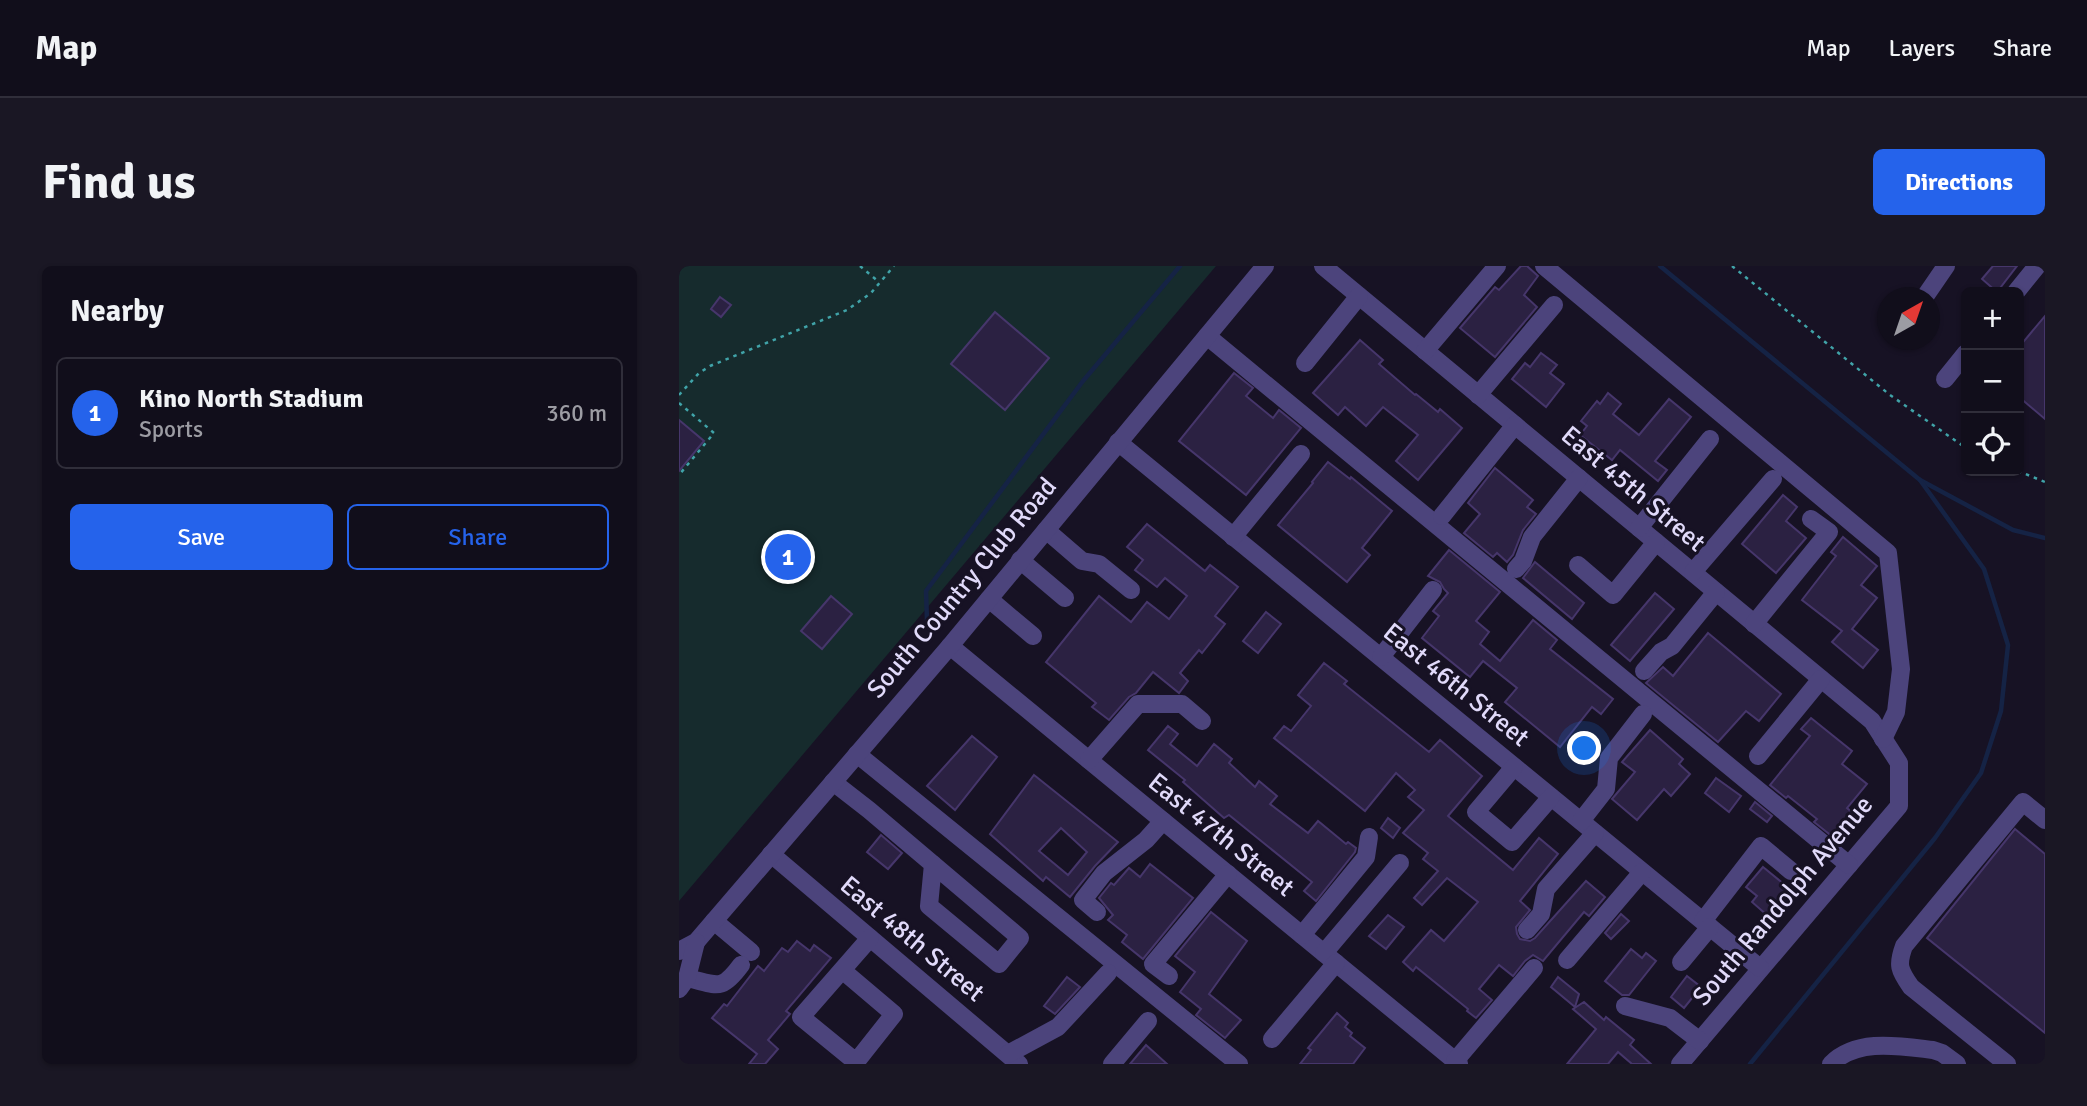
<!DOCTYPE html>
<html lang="en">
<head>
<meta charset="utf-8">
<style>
  :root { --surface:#110e1b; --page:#1a1724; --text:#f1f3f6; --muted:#9c9ca3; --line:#302e3a; --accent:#2563eb }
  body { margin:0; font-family:Signika,sans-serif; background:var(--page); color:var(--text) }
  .controls { position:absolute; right:21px; top:21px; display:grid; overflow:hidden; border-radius:10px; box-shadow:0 2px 5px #0004 }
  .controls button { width:63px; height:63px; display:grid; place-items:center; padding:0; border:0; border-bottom:2px solid var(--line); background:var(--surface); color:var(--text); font:35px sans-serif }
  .compass { position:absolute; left:1198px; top:21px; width:63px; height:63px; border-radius:50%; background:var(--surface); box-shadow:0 2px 5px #0004; rotate:40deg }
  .you { position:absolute; left:906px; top:483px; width:24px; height:24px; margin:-18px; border:5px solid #fff; border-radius:50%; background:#1a73e8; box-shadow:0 0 0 10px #1a73e833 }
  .badge { display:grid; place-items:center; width:46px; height:46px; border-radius:50%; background:var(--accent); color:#fff; font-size:23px; font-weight:700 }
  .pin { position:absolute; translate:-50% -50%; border:4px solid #fff; box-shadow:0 2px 7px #0006 }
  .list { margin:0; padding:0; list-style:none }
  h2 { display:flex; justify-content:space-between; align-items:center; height:91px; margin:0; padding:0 28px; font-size:30px }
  h2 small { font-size:23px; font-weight:400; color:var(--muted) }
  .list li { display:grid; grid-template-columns:46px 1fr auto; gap:21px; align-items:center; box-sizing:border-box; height:112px; margin:0 14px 14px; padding:0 14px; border:2px solid var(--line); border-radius:10px }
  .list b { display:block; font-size:26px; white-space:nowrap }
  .list p { margin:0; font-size:23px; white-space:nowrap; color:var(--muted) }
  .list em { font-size:23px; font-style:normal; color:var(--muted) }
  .actions { display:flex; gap:14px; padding:21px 28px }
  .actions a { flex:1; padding:16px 0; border:2px solid var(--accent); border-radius:10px; text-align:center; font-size:24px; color:var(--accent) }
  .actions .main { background:var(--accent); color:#fff }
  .icon { flex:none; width:38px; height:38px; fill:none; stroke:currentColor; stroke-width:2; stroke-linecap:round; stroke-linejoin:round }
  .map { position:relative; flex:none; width:1366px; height:798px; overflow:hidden; border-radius:10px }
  header { display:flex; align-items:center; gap:42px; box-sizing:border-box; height:98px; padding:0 35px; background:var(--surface); border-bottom:2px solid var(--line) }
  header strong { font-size:33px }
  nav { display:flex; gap:38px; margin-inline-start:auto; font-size:24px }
  .intro { display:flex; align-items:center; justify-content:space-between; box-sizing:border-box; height:168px; padding:0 42px }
  h1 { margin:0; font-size:49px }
  .button { padding:18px 32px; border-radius:10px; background:var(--accent); color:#fff; font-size:24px; font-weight:700 }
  main { display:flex; gap:42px; padding:0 42px }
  aside { flex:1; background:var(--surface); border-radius:10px; box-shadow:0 2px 5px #0004 }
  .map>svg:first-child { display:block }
</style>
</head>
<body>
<header>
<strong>Map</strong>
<nav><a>Map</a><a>Layers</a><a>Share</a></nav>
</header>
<div class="intro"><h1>Find us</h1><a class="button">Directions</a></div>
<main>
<aside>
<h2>Nearby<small></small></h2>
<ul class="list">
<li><span class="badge">1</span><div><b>Kino North Stadium</b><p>Sports</p></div><em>360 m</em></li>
</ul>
<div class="actions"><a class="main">Save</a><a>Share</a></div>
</aside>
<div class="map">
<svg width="1366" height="798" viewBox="0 0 1366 798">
  <rect width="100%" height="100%" fill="#171224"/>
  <polygon fill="#162b2d" points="0,0 537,0 0,635"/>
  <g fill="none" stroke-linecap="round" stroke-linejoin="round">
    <g stroke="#152345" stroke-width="4.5">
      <polyline points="981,0 1241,214 1334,264 1366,272"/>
      <polyline points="248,355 247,325 404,115 501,0"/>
      <polyline points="1071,798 1256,572 1302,507 1322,445 1329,379 1305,303 1241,214"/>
    </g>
  </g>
  <g fill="#2b2142" stroke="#46366b" stroke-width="2" fill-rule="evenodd">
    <polygon points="842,0 848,0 859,10 845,29 858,41 816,91 781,62 816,21 820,24"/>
    <polygon points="1314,0 1338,0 1318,26 1303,13"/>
    <polygon points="41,31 52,39 42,51 32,43"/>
    <polygon points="316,46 370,92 326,144 272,98"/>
    <polygon points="1366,50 1366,153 1340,131 1340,81"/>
    <polygon points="681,74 704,94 700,98 736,129 737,128 759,146 761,143 783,162 739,214 717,195 739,169 704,141 687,160 666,141 659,149 634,127"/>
    <polygon points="862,87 878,99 871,107 885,118 867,141 833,113 846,97 851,101"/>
    <polygon points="555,107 574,122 567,130 594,152 600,144 622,162 567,229 500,175"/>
    <polygon points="929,127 942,138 934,148 960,169 990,133 1012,151 976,195 988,204 979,215 941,184 933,194 901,169 908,160 902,155 918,135 921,138"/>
    <polygon points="0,154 25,175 0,205"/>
    <polygon points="649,196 671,213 672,211 713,245 683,282 691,289 668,316 599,259 634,217 633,216"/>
    <polygon points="816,202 854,234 848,241 857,248 844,264 834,289 828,296 818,287 814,291 785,267 801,248 789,237"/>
    <polygon points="1104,229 1118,241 1107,255 1127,272 1097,307 1063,278"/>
    <polygon points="468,258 526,305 531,299 559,321 536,350 546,358 523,387 520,384 501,407 509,415 500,427 474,406 457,427 450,431 430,454 413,441 417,437 367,396 420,330 452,356 468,336 490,353 508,330 486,312 478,321 456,304 464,294 448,281"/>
    <polygon points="1164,271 1198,300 1182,319 1198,332 1173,363 1199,384 1184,402 1153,376 1163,365 1123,334 1157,290 1152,286"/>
    <polygon points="770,284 821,326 797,355 810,366 801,378 821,395 854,354 878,374 871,383 934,433 922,448 913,441 881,481 826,436 838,422 804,395 791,411 743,372 760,350 754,345 769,327 765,323 761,316 749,310"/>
    <polygon points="856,296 905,337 893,353 844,312"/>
    <polygon points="976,327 995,343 951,395 932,379"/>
    <polygon points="152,330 173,348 143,383 122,365"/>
    <polygon points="587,346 602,358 579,387 564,375"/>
    <polygon points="1029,367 1102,428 1080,455 1067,445 1039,476 967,417 984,401 994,410"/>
    <polygon points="645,397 668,415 665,418 750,486 761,474 803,510 769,550 834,604 860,572 879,588 841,635 851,644 837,661 838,668 841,673 851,675 856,672 907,615 926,631 910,650 905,646 864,695 854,689 846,695 834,710 820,699 800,723 813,734 797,752 788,745 789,743 737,701 734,705 724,696 752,664 765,675 799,636 768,612 743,639 735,632 759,605 744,593 749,587 724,567 745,544 729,531 736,524 717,507 686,545 595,472 605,460 612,465 632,440 619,429"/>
    <polygon points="1132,452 1173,485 1163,498 1188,518 1168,542 1174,547 1154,571 1135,556 1138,553 1109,530 1107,532 1091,519 1131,470 1122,463"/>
    <polygon points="489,460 499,468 491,478 518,500 535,478 553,493 550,497 576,521 580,515 598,530 591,538 629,567 639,555 667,578 669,576 677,582 676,586 637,635 625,625 633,616 550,549 545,552 504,516 506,514 469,484"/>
    <polygon points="971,464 1004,493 1000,498 1011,508 992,530 985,523 958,554 933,533 956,506 943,496"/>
    <polygon points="293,470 318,491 276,544 248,520"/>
    <path d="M355 509 439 576 416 600 391 631 367 611 364 615 311 568ZM382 562 408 586 389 609 360 585Z"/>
    <polygon points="1037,512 1062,530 1050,546 1026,527"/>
    <polygon points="1076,536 1093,550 1088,556 1071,543"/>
    <polygon points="709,552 721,562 714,572 702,562"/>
    <polygon points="1336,563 1366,588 1366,767 1248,672"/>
    <polygon points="202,569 223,587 209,603 188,586"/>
    <polygon points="471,598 514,632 464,693 443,676 448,669 429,654 434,649 420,632 432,617 435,619 450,602 461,611"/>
    <polygon points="1084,601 1111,623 1089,650 1073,636 1078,630 1067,621"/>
    <polygon points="532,646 568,675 530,728 562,754 546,772 517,749 522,743 501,726 516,706 496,690"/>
    <polygon points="942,648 950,655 932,673 926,667"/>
    <polygon points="709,649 725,661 707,683 690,670"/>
    <polygon points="118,675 131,685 135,679 152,692 107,745 111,748 89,774 99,783 86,798 70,798 78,788 33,752 45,738 48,740 79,700 85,705 103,682 109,686"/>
    <polygon points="952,683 963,692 967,687 977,695 950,729 943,729 926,715"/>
    <polygon points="1008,710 1022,721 1005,742 992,731"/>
    <polygon points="388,711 401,721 376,748 365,740"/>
    <polygon points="879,711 900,728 896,741 872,721"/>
    <polygon points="905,736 925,754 927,751 955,774 951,779 972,798 953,798 939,786 929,798 888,798 917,763 894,743"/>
    <polygon points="658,747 669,757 666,761 673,767 671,770 686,782 674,798 621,798 632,784 629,782"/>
    <polygon points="467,779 488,798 451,798"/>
  </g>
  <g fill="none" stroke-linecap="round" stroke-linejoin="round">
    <g stroke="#40a3a8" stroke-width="2.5" stroke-dasharray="3.5 5" stroke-linecap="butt">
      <polyline points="181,0 200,16"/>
      <polyline points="1053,0 1211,129 1287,182"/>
      <polyline points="0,129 20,107 31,100 168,44 192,27 215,0"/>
      <polyline points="0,137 35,167 0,209"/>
      <polyline points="1339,205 1366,216"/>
    </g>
    <g stroke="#4c447c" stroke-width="18">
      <polyline points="644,0 1193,455 1220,497 1220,540 1001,798"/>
      <polyline points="865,0 1209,287 1222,403 1217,446 1204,473"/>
      <polyline points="1337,26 1358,0"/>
      <polyline points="1245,32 1267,0"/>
      <polyline points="528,70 1170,599"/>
      <polyline points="746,85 818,0"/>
      <polyline points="626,97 680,30"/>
      <polyline points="1266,113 1287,87"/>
      <polyline points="799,129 875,39"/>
      <polyline points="439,176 1081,702"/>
      <polyline points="763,250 836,159"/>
      <polyline points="960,262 1031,173"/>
      <polyline points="367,264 403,295 420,298 452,324"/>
      <polyline points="554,271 622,188"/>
      <polyline points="341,294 386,332"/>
      <polyline points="899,299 934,329 977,276"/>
      <polyline points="837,303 844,295 853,271 900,212"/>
      <polyline points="1014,306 1094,213"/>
      <polyline points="310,333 354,370"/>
      <polyline points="1075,358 1150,266 1132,253"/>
      <polyline points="271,380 780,798"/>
      <polyline points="702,391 754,324"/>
      <polyline points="965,405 982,386 993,380 1037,326"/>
      <polyline points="178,488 560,798"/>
      <polyline points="1079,490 1142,413"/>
      <polyline points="410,494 459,438 503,438 523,455"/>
      <polyline points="835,501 797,546 833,576 872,531"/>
      <polyline points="154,516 190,544 341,672 320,698 250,640 254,598"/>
      <polyline points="902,555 927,523 930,492 964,448"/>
      <polyline points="92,588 340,798"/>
      <polyline points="418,646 404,634 425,607 467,574 484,555"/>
      <polyline points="35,655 72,686"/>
      <polyline points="1024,655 1082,580 1112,605"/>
      <polyline points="848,664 862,648 867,623 916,567"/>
      <polyline points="623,669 687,591 690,571"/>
      <polyline points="0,685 17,676 271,380 586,0"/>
      <polyline points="645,687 721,597"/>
      <polyline points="888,694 963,606"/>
      <polyline points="1002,696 1031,661"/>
      <polyline points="163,704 215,748 177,796 122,751 191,672"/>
      <polyline points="490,710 474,698 549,608"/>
      <path d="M8 712C39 719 42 726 62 699"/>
      <polyline points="0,723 8,712 17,676"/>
      <polyline points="946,740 991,752 1021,775"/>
      <polyline points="593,773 657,697"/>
      <polyline points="329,788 379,761 429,707"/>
      <polyline points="776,795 855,702"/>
      <polyline points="433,798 469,755"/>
      <path d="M1152 798C1178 772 1220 780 1254 784L1263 787 1278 798"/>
      <path d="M1328 798 1232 721C1220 704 1218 699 1225 680L1344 536 1366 554"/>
    </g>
  </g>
  <g text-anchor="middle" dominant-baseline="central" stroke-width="6" stroke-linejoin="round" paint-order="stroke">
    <g font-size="26" fill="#e1dafa" stroke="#171224">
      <text transform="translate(954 223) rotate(40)">East 45th Street</text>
      <text transform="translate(283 322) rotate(-50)">South Country Club Road</text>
      <text transform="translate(777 419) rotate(39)">East 46th Street</text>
      <text transform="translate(542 569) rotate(39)">East 47th Street</text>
      <text transform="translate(1104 635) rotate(-50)">South Randolph Avenue</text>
      <text transform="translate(233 673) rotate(40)">East 48th Street</text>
    </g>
  </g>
</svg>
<div class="controls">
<button>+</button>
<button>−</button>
<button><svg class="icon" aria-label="locate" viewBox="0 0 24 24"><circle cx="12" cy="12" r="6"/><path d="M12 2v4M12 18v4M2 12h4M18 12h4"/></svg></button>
</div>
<svg class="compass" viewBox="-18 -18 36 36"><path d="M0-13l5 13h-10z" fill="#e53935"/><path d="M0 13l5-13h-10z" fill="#9c9ca3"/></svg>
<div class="you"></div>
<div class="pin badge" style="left:109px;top:291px">1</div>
</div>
</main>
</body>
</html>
